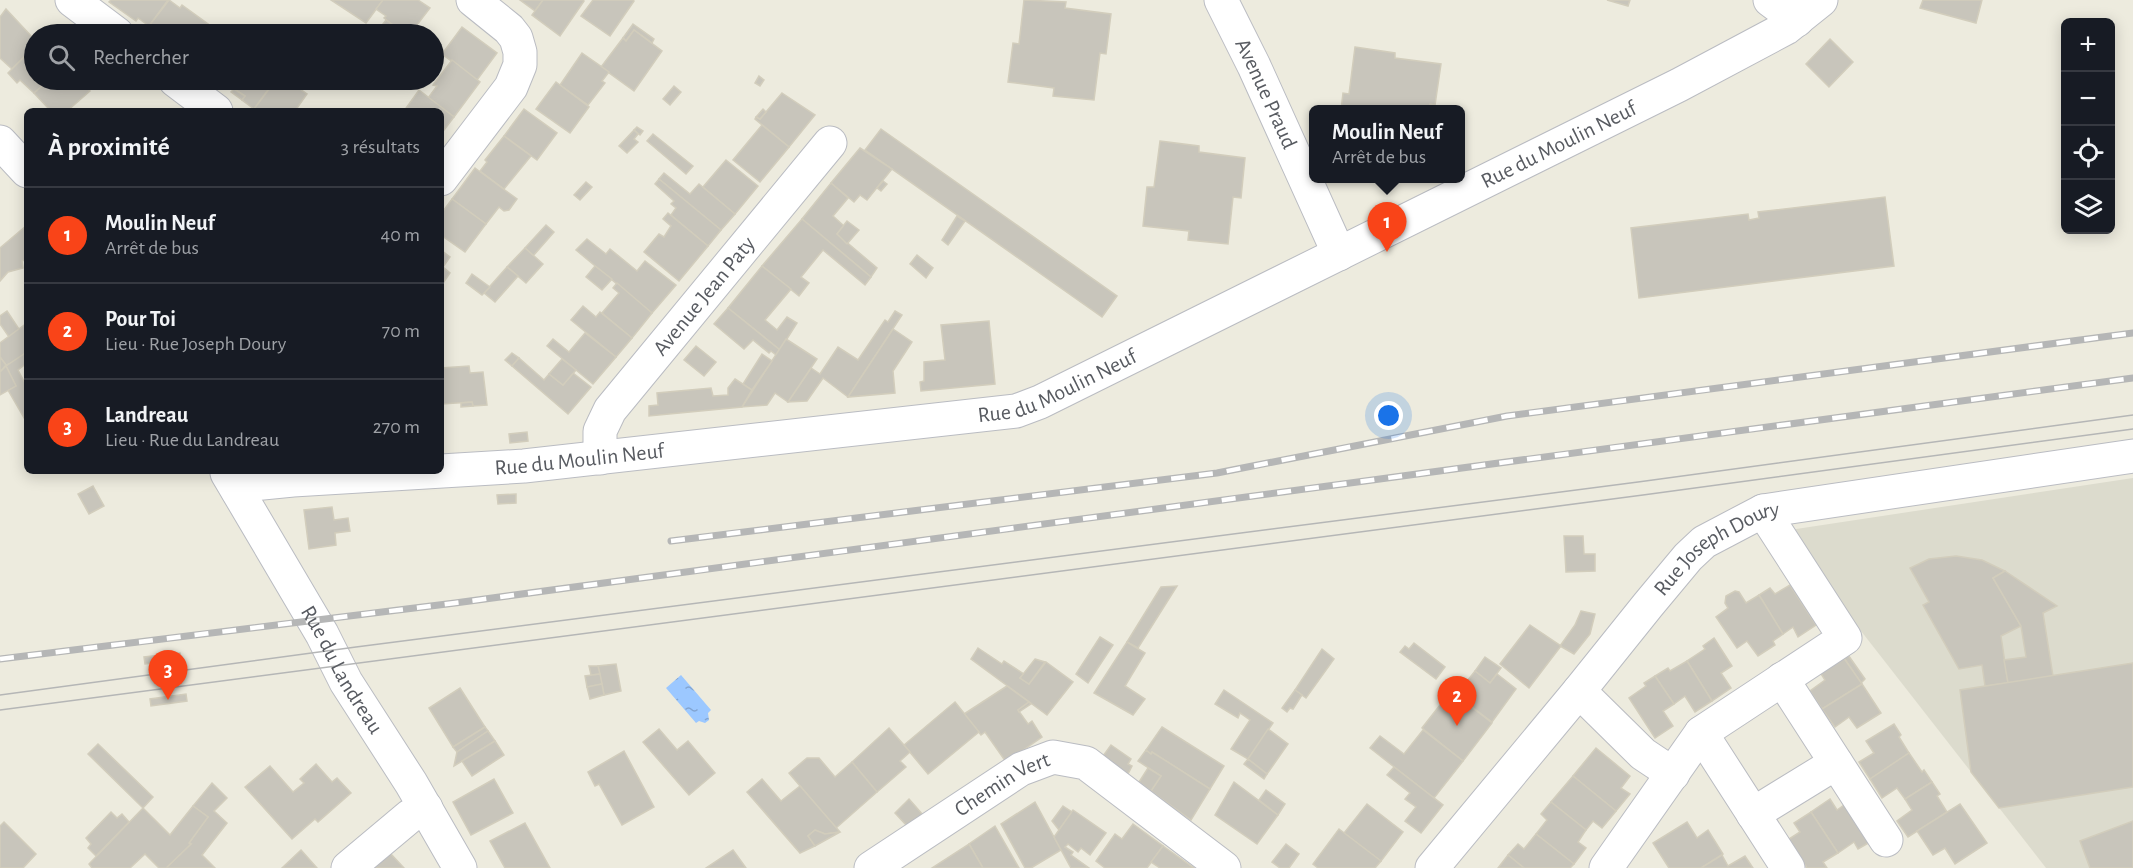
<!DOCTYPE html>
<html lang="fr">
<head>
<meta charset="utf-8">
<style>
  :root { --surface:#171b24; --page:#242831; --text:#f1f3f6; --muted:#9ea1a6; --line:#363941; --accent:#f94418 }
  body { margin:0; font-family:"Alegreya Sans",sans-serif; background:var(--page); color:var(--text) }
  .controls { position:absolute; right:18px; top:18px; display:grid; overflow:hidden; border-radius:9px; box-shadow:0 3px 15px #0003 }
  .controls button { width:54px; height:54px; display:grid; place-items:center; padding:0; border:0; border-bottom:2px solid var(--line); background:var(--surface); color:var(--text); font:30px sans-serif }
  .you { position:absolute; left:1389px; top:416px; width:21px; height:21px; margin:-15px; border:4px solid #fff; border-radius:50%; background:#1a73e8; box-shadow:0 0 0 9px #1a73e833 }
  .badge { display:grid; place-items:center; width:39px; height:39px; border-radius:50%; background:var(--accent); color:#fff; font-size:20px; font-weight:700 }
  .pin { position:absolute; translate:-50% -50px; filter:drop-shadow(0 2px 3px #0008) }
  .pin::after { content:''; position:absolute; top:32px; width:21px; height:18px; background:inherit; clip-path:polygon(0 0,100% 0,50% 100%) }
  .popup { position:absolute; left:1309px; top:105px; width:156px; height:78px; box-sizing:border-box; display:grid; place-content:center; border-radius:9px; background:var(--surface); filter:drop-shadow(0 2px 4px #0005); font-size:20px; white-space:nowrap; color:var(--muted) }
  .popup b { font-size:22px; color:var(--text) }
  .popup::after { content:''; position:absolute; left:50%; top:100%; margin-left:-12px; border:12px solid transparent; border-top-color:var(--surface) }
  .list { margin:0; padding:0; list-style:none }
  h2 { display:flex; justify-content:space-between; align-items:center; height:78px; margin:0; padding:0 24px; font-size:26px }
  h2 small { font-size:20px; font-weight:400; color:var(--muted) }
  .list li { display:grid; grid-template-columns:39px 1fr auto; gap:18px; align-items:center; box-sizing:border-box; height:96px; padding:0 24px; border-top:2px solid var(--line) }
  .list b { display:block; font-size:22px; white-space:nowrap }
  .list p { margin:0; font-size:20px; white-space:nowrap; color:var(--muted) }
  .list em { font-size:20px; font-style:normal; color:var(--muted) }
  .icon { flex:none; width:33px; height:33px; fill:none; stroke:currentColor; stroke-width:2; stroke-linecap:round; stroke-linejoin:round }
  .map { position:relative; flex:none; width:2133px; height:868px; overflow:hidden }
  .search { position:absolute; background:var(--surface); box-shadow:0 3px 15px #0003; left:24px; top:24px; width:420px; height:66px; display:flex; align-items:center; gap:15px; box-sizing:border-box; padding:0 21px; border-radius:33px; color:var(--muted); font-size:22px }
  .panel { position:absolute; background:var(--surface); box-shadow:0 3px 15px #0003; left:24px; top:108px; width:420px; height:366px; border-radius:9px }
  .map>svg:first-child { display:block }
</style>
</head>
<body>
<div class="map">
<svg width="2133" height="868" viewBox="0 0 2133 868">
  <defs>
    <pattern id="water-ripples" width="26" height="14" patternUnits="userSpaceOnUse" patternTransform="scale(1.5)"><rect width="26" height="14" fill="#9cc8ff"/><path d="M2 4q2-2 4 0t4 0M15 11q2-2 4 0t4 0" fill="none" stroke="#82a5d2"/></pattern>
  </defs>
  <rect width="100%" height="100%" fill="#edebde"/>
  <polygon fill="#dcdbcd" points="2133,478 2133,868 2046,868 1783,531"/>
  <polygon fill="url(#water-ripples)" points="681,675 711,710 708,713 709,720 705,723 699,721 696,723 666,688"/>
  <g fill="#c8c5bb" stroke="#d2cdbc" stroke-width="1.5">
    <polygon points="111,0 168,0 149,26 138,18 136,21 109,2"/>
    <polygon points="169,0 180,8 182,5 208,24 200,34 160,34 149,26"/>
    <polygon points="331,0 383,0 366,23"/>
    <polygon points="383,0 418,0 430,8 410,34 405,34 384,18 386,16 376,9"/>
    <polygon points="520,0 543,0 535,11"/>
    <polygon points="543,0 583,0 584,1 560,36 532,15"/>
    <polygon points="593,0 633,0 634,1 610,36 581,16"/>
    <polygon points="1024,0 1066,2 1065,8 1111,14 1106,54 1100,53 1094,100 1053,96 1054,88 1008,82 1013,43 1019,44"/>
    <polygon points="1607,0 1630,0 1628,6"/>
    <polygon points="1923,0 1982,0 1976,23 1920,8"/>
    <polygon points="6,9 34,39 34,47 12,69 0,58 0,17"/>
    <polygon points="386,20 405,34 386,34 379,29"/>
    <polygon points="633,24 654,39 652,43 634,30 626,41 623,38"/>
    <polygon points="462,27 497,53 477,80 442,54"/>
    <polygon points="634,30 662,51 634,91 601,67 623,38 626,41"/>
    <polygon points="1830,39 1853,62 1829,87 1806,64"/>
    <polygon points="34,47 34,80 49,80 34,93 20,80 17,83 8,73"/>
    <polygon points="1355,47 1395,53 1395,58 1441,64 1435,105 1430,104 1429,110 1341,110 1343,93 1349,94"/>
    <polygon points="582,53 609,72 602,81 605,83 588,105 560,85"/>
    <polygon points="452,60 480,82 454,117 428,98 437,86 433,85"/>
    <polygon points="759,76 764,80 760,86 755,83"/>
    <polygon points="49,80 79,80 90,91 67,111 45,111 48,108 34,93"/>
    <polygon points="221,80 269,80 273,83 254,109 242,100 245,96"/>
    <polygon points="276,80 287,80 307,94 295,111 256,111 254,109"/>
    <polygon points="556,82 589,107 570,133 536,109"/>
    <polygon points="674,86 681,92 670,105 663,99"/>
    <polygon points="234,89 245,96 242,100 231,92"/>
    <polygon points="419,90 454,117 441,134 441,111 404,111"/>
    <polygon points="782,93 815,115 789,147 755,119 756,117 760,119"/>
    <polygon points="524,109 557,133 537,160 504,136"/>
    <polygon points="763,109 766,112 760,119 756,117"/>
    <polygon points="762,125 789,147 760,182 733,160"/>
    <polygon points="637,127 643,131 640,135 634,130"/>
    <polygon points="881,129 1117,296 1102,317 865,150"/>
    <polygon points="634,130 638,134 634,139 638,142 627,153 619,146"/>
    <polygon points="653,134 693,166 686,174 647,141"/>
    <polygon points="504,136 531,156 504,189 480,171 487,162 485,160"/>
    <polygon points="1160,141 1199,146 1199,152 1245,158 1241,198 1233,197 1228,244 1188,240 1189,231 1143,226 1147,187 1154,187"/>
    <polygon points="860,148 892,169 867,200 860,195 854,202 831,183"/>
    <polygon points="726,160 758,186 735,214 703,187"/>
    <polygon points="475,168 517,199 509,210 504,211 499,207 486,224 452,199"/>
    <polygon points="664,173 690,194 699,184 735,214 721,230 659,179"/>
    <polygon points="659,179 721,230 708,246 671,215 676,208 671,204 674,201 655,184"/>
    <polygon points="883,181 887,184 881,191 877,188"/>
    <polygon points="586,182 592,187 580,200 574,195"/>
    <polygon points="831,183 848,198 833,216 844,226 837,234 877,268 871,277 802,219"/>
    <polygon points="1885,197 1894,266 1639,298 1631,228 1748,214 1749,220 1759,218 1758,212"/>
    <polygon points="452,199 486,224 465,252 441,235 441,214"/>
    <polygon points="668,213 708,246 679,281 644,252 659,234 664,237 671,226 663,219"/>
    <polygon points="957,216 965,221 948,245 942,240"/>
    <polygon points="802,219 871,277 865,285 823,250 801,277 809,283 799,296 762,266"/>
    <polygon points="847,221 859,230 847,244 837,234"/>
    <polygon points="27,225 27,259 22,261 23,268 8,272 0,281 0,248"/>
    <polygon points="546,225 554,232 533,256 525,248"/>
    <polygon points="587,239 606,254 610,249 637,271 645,261 676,285 652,313 576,250"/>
    <polygon points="525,248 543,264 526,283 507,267"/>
    <polygon points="441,250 450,257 443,267 450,273 441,286"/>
    <polygon points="917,255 933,268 926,278 910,264"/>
    <polygon points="595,266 612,279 602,290 586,277"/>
    <polygon points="762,266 791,289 765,320 777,330 787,317 797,323 780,350 728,308"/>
    <polygon points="507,267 518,276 495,302 484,293"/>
    <polygon points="472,274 490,287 482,295 466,283"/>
    <polygon points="617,283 652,313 632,338 602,313 619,293 613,288"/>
    <polygon points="583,306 596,317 600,312 632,338 616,357 571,320"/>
    <polygon points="728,308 780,350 776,355 771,351 769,353 753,340 744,349 714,324"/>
    <polygon points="7,311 19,329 9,337 0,324 0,316"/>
    <polygon points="895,311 902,315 848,397 823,378 807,401 788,402 811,368 820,374 838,347 858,360 885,320 888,322"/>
    <polygon points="989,321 995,384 921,391 920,382 924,381 924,362 945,360 941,325"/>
    <polygon points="27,323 27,352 12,363 6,365 0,357 0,343"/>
    <polygon points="893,329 912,342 893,371 895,393 848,397"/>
    <polygon points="585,333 616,357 593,384 547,346 553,339 569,352"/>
    <polygon points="786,339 817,359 788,402 775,393 767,405 742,407"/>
    <polygon points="696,346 716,362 704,376 684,360"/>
    <polygon points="27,352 27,363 18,370 27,387 27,423 8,390 16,386 6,366"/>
    <polygon points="512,353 519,358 512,366 505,360"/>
    <polygon points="762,354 772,361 752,390 743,384"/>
    <polygon points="0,357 6,365 0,372"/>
    <polygon points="519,358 544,380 549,374 563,385 573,373 591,387 568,414 512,366"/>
    <polygon points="562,359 576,370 563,385 549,374"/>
    <polygon points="6,366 16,386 0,395 0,372"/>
    <polygon points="469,366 470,373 483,372 487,405 473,406 472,402 442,404 441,368"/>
    <polygon points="735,379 752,390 742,407 649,416 649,406 658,405 657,393 711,388 713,396 728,395 728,388"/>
    <polygon points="472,402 473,406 461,407 461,403"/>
    <polygon points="527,432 528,441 510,443 509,434"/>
    <polygon points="93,486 104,506 89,514 78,494"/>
    <polygon points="516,494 516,503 498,504 497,495"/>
    <polygon points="332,507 334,520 348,518 350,531 335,533 336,545 309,549 304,510"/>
    <polygon points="1564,536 1583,536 1584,554 1595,554 1595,571 1566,572"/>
    <polygon points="1956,556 1982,560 2005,571 1993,578 2021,626 2001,636 2008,683 1985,686 1982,665 1959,669 1923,605 1929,602 1910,568 1929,559"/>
    <polygon points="2005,571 2057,606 2043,613 2053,676 2008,683 2004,660 2026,657 2021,626 1993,578"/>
    <polygon points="1790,585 1816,625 1798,637 1793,627 1783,634 1759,595 1770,588 1775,594"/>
    <polygon points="1177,586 1138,648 1127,642 1161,587"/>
    <polygon points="1735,591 1739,592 1746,603 1759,595 1783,634 1773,641 1775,645 1758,656 1747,641 1737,648 1716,617 1728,608 1725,603 1726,596"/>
    <polygon points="1581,611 1595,614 1590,634 1574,654 1560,646 1575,625"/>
    <polygon points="1530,625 1561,646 1529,688 1500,664"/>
    <polygon points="1100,637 1113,645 1088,683 1076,674"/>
    <polygon points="1714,638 1732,666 1721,673 1731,688 1712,701 1687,661 1705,649 1703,646"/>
    <polygon points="1127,642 1145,653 1125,686 1145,699 1133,715 1094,693"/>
    <polygon points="1414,643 1445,667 1436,679 1400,652 1405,646 1409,649"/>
    <polygon points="978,648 1002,664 1004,661 1024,674 1020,678 1029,684 1046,662 1073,682 1047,715 971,659"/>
    <polygon points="1322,649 1334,659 1306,698 1295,690"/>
    <polygon points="1846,652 1865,679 1861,683 1842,655"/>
    <polygon points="180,653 181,660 145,664 144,657"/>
    <polygon points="1841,654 1862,684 1822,709 1810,691 1825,680 1818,669"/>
    <polygon points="1485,657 1501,668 1490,683 1475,671"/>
    <polygon points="1035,659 1045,662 1029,684 1020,678"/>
    <polygon points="1687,661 1712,701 1695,712 1685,696 1674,704 1655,676 1668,668 1670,671"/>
    <polygon points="2133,663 2133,787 1999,808 1971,772 1960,690"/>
    <polygon points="616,664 621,691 604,695 598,666"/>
    <polygon points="589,666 598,666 600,674 591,675"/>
    <polygon points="1475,671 1490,683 1497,674 1516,689 1492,722 1456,695"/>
    <polygon points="600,674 602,684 587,687 585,676"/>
    <polygon points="1655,676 1674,704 1663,711 1673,726 1655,738 1629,698 1646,686 1644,683"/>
    <polygon points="602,684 604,695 590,699 587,687"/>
    <polygon points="1862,684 1881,713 1857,728 1849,717 1835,727 1822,709"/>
    <polygon points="1007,686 1029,702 1018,710 1028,724 1032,721 1042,737 1006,762 985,732 981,735 964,714"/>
    <polygon points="460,688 485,727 453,747 429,708"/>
    <polygon points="1224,690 1273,723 1248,759 1231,749 1250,720 1240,713 1238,718 1215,704"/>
    <polygon points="1295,690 1302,695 1293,709 1290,708 1287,712 1282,708"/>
    <polygon points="1451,691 1492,723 1463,761 1422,728"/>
    <polygon points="186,694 187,701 151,706 150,699"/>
    <polygon points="955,702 979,732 928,774 904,745"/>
    <polygon points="1029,702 1031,704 1019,712 1018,710"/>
    <polygon points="1894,724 1901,735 1899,737 1909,753 1870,779 1859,762 1874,753 1866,741"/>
    <polygon points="485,727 488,731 457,752 453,747"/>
    <polygon points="1162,727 1224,766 1210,789 1152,752 1151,754 1146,750"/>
    <polygon points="889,728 910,752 900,761 906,767 877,792 852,762"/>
    <polygon points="659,729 677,750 688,741 715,773 689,795 643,742"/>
    <polygon points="1268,729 1288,744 1267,774 1248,759"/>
    <polygon points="1423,730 1463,761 1434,798 1370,748 1380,736 1404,754"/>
    <polygon points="488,731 495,741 454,766 457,752"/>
    <polygon points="495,741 504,755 472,776 462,761"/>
    <polygon points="98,744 153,797 143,808 88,754"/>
    <polygon points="1111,745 1131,759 1128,764 1132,766 1128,774 1103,756"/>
    <polygon points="1596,748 1630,776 1621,788 1630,794 1616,811 1573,776"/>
    <polygon points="1146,750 1151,754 1152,752 1210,789 1191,820 1151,791 1161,776 1138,761"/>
    <polygon points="624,751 654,807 622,825 599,784 595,786 588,772"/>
    <polygon points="1909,753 1922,772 1924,770 1932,782 1905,799 1897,788 1882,798 1870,779"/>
    <polygon points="807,758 819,758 835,777 852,762 877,792 836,828 789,773"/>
    <polygon points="1248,759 1267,774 1264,779 1244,764"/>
    <polygon points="316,764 332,782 337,778 351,793 318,822 315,819 292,839 245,787 270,766 293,792 304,783 300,779"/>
    <polygon points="1394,767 1443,805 1421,833 1405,821 1416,807 1405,799 1410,793 1387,775"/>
    <polygon points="1148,768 1161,776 1151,791 1139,782"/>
    <polygon points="1573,776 1616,811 1602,828 1593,821 1586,830 1551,802"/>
    <polygon points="494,779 513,813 471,835 453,802"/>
    <polygon points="762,779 781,801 800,786 840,832 825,834 815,830 808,836 815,846 800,853 747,792"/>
    <polygon points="1234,782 1278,815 1257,844 1215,815"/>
    <polygon points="1932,782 1940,794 1937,796 1947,812 1908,837 1897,821 1912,810 1905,799"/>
    <polygon points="212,783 227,798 214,811 227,823 202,855 215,868 166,868 191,844 189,843 208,817 193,806"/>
    <polygon points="1266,790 1285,804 1278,815 1259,800"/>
    <polygon points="909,799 924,816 908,827 895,813"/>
    <polygon points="1830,799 1837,810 1847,803 1872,841 1858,849 1854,842 1838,853 1811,812"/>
    <polygon points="1035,802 1061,850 1031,868 1025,868 1001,824"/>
    <polygon points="1551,802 1586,830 1578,842 1586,848 1574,864 1536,834 1547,820 1541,814"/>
    <polygon points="1367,804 1403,832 1381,861 1344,833"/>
    <polygon points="1960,804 1987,843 1955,864 1945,848 1933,855 1917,831"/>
    <polygon points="193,806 208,817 189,843 191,844 166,868 159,868 145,854 130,868 92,868 89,864 143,808 170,835"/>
    <polygon points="1063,806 1072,812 1059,830 1052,821"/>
    <polygon points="1073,810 1106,833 1090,855 1081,848 1078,852 1068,844 1065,847 1073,852 1071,855 1089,868 1071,868 1054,837"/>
    <polygon points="111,812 117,818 122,814 129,822 96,856 88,848 91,844 86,838"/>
    <polygon points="1811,812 1838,853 1823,862 1827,868 1807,868 1789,839 1800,832 1794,823"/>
    <polygon points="2133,821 2133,868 2090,868 2080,841"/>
    <polygon points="4,822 36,854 23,868 0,868 0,826"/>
    <polygon points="1687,822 1697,838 1708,830 1723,854 1701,868 1669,868 1653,843"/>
    <polygon points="525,823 550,868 505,868 490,841"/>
    <polygon points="1133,824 1163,846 1147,868 1105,868 1096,861 1115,834 1122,839"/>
    <polygon points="995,826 1019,868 983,868 969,844"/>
    <polygon points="1339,829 1381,861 1375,868 1318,868 1313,864"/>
    <polygon points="815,830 825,834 840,832 815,846 808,836"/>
    <polygon points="1536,834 1574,864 1570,868 1524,868 1508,855 1518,844 1524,849"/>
    <polygon points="969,844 983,868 932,868"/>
    <polygon points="1286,844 1299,854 1289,868 1280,868 1272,862"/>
    <polygon points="1163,846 1194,868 1160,868 1151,862"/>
    <polygon points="301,850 317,868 282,868"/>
    <polygon points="733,850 746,868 706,868"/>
    <polygon points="390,853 404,868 373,868"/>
    <polygon points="1508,855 1524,868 1498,868"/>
    <polygon points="1722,855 1728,866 1745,856 1753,868 1701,868"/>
  </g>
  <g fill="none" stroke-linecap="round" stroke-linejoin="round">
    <defs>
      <g id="minor">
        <polyline points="72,0 117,34"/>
        <path id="s1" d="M1221 0 1254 66 1339 254"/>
        <polyline points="1770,0 1797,20"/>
        <polyline points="175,80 216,111"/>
        <polyline points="0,142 27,171"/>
        <polyline points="441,179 511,87 520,65 520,52 516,38 509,29 473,0"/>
        <path id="s2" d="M600 458V431L610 410 830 143"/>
        <path id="s3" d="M227 473 322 634 346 682 411 783 460 868"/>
        <path id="s4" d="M238 491 252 484 293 480 524 466 1016 411 1040 402 1679 85 1786 28 1821 0"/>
        <polyline points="1782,679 1886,840"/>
        <polyline points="1579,691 1643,754 1673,774"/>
        <polyline points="1701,733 1788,868"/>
        <polyline points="1753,814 1836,763"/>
        <polyline points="348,868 410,816 426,808"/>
        <path id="s5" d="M871 868 1021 769 1053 757 1086 763 1224 868"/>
        <path id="s6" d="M1432 868 1579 691 1648 605 1688 557 1704 542 1763 511 2133 456"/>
        <polyline points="1606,868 1701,733 1845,638 1763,511"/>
      </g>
    </defs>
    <use href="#minor" stroke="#babcc2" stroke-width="35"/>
    <use href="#minor" stroke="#fff" stroke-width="33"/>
    <g stroke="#b5b6b6" stroke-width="1.5">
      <polyline points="0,695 356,647 1638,482 2133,415"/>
      <polyline points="0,710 1643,495 2133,429"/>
    </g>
    <defs>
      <g id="rail">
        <polyline points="671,541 1217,473 1507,416 2133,333"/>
        <polyline points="0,659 455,603 2133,378"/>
      </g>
    </defs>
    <use href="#rail" stroke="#b5b6b6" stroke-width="7"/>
    <use href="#rail" stroke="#fff" stroke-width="4.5" stroke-dasharray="14" stroke-linecap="butt"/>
  </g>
  <g text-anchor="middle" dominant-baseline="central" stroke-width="4.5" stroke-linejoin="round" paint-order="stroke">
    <g font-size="22" fill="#585b61" stroke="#fff">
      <text stroke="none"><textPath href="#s1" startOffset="104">Avenue Praud</textPath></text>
      <text stroke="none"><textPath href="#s4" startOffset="1388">Rue du Moulin Neuf</textPath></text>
      <text stroke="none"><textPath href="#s2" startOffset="198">Avenue Jean Paty</textPath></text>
      <text stroke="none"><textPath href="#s4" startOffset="830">Rue du Moulin Neuf</textPath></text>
      <text stroke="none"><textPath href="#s4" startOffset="344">Rue du Moulin Neuf</textPath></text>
      <text stroke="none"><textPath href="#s6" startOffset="432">Rue Joseph Doury</textPath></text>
      <text stroke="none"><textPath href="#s3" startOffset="228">Rue du Landreau</textPath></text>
      <text stroke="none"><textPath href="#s5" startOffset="156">Chemin Vert</textPath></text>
    </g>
  </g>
</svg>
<div class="controls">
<button>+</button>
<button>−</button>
<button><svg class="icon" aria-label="locate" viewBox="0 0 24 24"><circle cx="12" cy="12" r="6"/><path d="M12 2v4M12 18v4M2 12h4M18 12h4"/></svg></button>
<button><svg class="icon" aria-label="layers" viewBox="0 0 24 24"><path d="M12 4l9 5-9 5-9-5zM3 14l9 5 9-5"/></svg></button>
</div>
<div class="you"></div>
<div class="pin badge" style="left:1387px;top:252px">1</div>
<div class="popup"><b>Moulin Neuf</b>Arrêt de bus</div>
<div class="pin badge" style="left:1457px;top:726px">2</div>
<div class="pin badge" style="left:168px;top:700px">3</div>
<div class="search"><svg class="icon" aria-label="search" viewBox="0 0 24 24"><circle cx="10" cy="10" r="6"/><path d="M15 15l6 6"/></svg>Rechercher</div>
<section class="panel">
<h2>À proximité<small>3 résultats</small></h2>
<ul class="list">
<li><span class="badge">1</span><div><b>Moulin Neuf</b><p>Arrêt de bus</p></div><em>40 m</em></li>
<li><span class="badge">2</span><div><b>Pour Toi</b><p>Lieu · Rue Joseph Doury</p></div><em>70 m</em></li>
<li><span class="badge">3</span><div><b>Landreau</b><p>Lieu · Rue du Landreau</p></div><em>270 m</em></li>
</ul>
</section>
</div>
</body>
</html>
